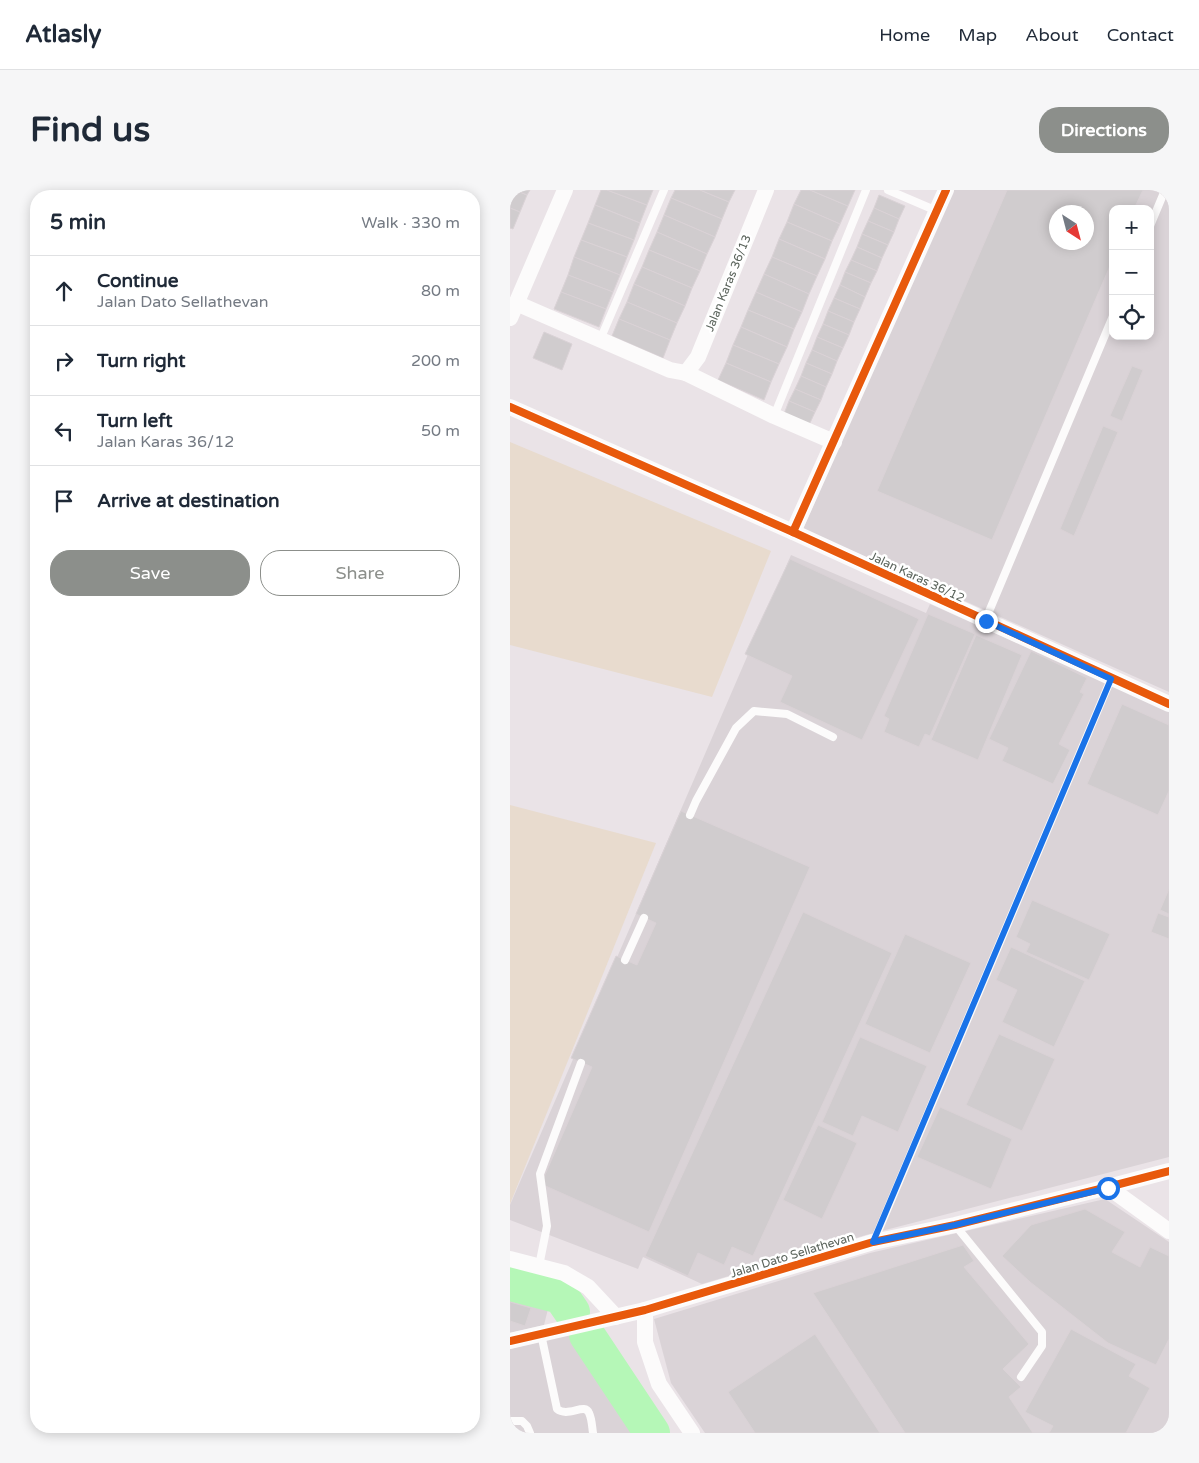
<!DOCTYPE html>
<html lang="en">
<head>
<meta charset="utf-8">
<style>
  :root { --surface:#fff; --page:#f6f6f7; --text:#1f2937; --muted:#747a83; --line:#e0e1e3; --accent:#8c8f8b }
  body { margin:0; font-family:"Varela Round",sans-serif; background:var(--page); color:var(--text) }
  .controls { position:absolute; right:15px; top:15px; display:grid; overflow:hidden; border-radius:10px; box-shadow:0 2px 12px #0003 }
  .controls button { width:45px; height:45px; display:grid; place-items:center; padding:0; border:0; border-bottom:1px solid var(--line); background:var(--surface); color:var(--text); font:25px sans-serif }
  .compass { position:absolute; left:539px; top:15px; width:45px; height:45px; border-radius:50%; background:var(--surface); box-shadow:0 2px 12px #0003; rotate:144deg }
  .stop { position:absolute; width:15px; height:15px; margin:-11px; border:4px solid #1a73e8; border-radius:50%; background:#fff }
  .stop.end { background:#1a73e8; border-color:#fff; box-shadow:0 1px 5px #0008 }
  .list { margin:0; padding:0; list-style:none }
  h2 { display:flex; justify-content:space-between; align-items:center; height:65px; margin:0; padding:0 20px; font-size:21px }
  h2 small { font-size:16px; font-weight:400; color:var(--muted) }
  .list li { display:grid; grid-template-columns:32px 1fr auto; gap:15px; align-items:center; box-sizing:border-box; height:70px; padding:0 20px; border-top:1px solid var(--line) }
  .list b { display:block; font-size:19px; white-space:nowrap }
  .list p { margin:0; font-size:16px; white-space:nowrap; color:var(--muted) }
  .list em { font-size:16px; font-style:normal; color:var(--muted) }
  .actions { display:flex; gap:10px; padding:15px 20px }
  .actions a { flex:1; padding:11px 0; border:1px solid var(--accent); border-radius:20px; text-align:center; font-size:18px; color:var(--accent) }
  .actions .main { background:var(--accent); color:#fff }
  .icon { flex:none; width:28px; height:28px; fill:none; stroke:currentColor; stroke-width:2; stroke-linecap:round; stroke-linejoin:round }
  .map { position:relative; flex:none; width:659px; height:1243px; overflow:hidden; border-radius:20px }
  header { display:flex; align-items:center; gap:30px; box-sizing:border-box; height:70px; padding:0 25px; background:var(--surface); border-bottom:1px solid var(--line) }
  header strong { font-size:24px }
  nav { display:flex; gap:28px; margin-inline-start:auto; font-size:18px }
  .intro { display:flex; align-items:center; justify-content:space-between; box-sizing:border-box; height:120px; padding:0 30px }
  h1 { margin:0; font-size:35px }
  .button { padding:12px 22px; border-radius:20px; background:var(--accent); color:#fff; font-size:18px; font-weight:700 }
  main { display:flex; gap:30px; padding:0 30px }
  aside { flex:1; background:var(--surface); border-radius:20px; box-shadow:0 2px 12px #0003 }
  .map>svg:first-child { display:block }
</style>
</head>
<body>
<header>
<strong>Atlasly</strong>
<nav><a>Home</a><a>Map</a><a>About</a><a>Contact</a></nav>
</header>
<div class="intro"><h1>Find us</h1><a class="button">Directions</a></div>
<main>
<aside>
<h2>5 min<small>Walk · 330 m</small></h2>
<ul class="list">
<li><svg class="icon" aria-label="ahead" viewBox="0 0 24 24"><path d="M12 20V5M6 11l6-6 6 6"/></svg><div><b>Continue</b><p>Jalan Dato Sellathevan</p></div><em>80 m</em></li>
<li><svg class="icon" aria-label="right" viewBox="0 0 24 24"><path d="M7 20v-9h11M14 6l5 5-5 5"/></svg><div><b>Turn right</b></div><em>200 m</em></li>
<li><svg class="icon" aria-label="left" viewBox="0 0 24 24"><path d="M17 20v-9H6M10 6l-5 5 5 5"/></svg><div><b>Turn left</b><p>Jalan Karas 36/12</p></div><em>50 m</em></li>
<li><svg class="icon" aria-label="arrive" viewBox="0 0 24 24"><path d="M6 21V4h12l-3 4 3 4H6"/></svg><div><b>Arrive at destination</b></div></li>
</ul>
<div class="actions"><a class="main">Save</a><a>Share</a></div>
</aside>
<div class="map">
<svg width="659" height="1243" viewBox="0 0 659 1243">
  <rect width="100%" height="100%" fill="#eae3e7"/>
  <g fill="#dad3d7" fill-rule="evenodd">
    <path d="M442 0H659V502L293 339ZM603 19H640V146H603ZM546 22H576V52H546Z"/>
    <polygon points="281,365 416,423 420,414 659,521 659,967 356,1045 192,1094 133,1067 128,1079 0,1030 0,1015"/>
    <polygon points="595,1009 659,1052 659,1243 195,1243 161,1193 144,1129 360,1063"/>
    <polygon points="0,1102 40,1111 34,1135 0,1143"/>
    <polygon points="66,1143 132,1243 0,1243 0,1159"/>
  </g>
  <g fill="#e8dbce">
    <polygon points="0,252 261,361 202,507 0,455"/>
    <polygon points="0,615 146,653 0,1014"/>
  </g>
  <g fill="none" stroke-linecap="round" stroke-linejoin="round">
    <g stroke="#b5f7b7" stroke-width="36">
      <polyline points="0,1093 51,1106 62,1122"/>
      <polyline points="77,1145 142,1243"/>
    </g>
  </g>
  <g fill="#d0ccce" stroke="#dad2d6" fill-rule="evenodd">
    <polygon points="0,0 5,0 17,5 10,22 0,18"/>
    <polygon points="5,0 20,0 17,5"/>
    <polygon points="91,0 97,0 137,15 130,33 85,15"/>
    <polygon points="97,0 143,0 137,15"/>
    <polygon points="165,0 190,0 219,12 212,29 161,8"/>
    <polygon points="190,0 225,0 219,12"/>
    <polygon points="291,0 300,0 338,16 330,34 284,14"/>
    <polygon points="300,0 345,0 338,16"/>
    <path d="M497 0H633L624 19H603V69L482 350 367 301ZM546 22H576V52H546Z"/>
    <polygon points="369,5 395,16 389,29 364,18"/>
    <polygon points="161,8 212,29 205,47 154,25"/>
    <polygon points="284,14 330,34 322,51 277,32"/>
    <polygon points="85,15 130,33 124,50 78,33"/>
    <polygon points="0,18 10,22 3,39 0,38"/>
    <polygon points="364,18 389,29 384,42 358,31"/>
    <polygon points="154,25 205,47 197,64 147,42"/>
    <polygon points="358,31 384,42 378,55 352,44"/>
    <polygon points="277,32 322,51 315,69 269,49"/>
    <polygon points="78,33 124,50 117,67 71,50"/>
    <polygon points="147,42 197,64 190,81 139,60"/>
    <polygon points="352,44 378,55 372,68 347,57"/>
    <polygon points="269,49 315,69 307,86 262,67"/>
    <polygon points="71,50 117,67 110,85 64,67"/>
    <polygon points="347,57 372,68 367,81 341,70"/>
    <polygon points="139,60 190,81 182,98 132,77"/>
    <polygon points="64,67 110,85 103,102 58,85"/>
    <polygon points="262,67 307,86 299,104 254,84"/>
    <polygon points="341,70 367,81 361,93 335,82"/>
    <polygon points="132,77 182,98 175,116 124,94"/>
    <polygon points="335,82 361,93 355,107 330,95"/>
    <polygon points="254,84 299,104 292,122 246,102"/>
    <polygon points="58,85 103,102 96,119 51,102"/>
    <polygon points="124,94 175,116 167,133 117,112"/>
    <polygon points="330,95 355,107 350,119 324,108"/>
    <polygon points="51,102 96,119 89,137 44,119"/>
    <polygon points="246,102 292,122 284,139 238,120"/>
    <polygon points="324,108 350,119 344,132 318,121"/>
    <polygon points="117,112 167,133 160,150 109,129"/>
    <polygon points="238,120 284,139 277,157 231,137"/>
    <polygon points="318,121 344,132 339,145 313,134"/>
    <polygon points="109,129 160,150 153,168 102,146"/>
    <polygon points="313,134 339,145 333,158 307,147"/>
    <polygon points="231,137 277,157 269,174 223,155"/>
    <polygon points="34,142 62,154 52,180 23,168"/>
    <polygon points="307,147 333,158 327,171 302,160"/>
    <polygon points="223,155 269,174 261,192 216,173"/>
    <polygon points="302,160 327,171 322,184 296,173"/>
    <polygon points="216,173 261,192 254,210 208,190"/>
    <polygon points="296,173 322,184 316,197 291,186"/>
    <polygon points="622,176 633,180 612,231 600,226"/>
    <polygon points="291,186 316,197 311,210 285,199"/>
    <polygon points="285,199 311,210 305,222 279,211"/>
    <polygon points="279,211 305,222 299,235 274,224"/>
    <polygon points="593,236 608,242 564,346 550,339"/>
    <polygon points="280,369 409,429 352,550 270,512 282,486 235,464"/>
    <polygon points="418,424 465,444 420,546 415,544 409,557 374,542 379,529 374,526"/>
    <polygon points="466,445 512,465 468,570 421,550"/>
    <polygon points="521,461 577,488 570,502 574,504 549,554 560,560 543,594 492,571 498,558 479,549"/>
    <polygon points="612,514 659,535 659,601 648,625 577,594"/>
    <polygon points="171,621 300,677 139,1042 31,994 82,877 61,868 106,766 127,775 146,733 126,724"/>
    <polygon points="659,699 659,724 650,720"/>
    <polygon points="522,710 600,744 579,790 516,762 520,754 506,747"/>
    <polygon points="293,722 382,763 243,1066 222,1057 214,1075 188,1063 178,1086 135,1066"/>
    <polygon points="648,723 659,727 659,749 641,742"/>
    <polygon points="395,744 461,773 420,863 355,834"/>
    <polygon points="501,757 575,791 544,857 492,832 507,800 486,790"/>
    <polygon points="489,844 545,869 512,941 456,915"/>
    <polygon points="350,847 417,876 388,942 352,926 343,946 312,932"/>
    <polygon points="430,917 502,949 481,999 407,967"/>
    <polygon points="308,935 347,953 312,1029 273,1010"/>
    <polygon points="575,1019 615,1042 602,1062 630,1077 640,1057 659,1066 659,1149 646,1175 598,1153 520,1092 492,1066 521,1035"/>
    <polygon points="453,1055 464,1071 454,1077 519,1154 493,1179 511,1197 499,1207 523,1243 395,1243 303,1103"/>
    <polygon points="0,1112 21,1118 15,1136 0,1131"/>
    <polygon points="561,1139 626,1174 619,1186 640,1198 616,1243 539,1243 543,1236 515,1222"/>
    <polygon points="305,1144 370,1243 245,1243 218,1202"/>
    <polygon points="3,1233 4,1243 0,1243 0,1234"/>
  </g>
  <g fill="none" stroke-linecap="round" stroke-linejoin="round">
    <g stroke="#fcfbfb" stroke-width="8">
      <polyline points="378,0 427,21"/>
      <polyline points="640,36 655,0"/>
      <polyline points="90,150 154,0"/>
      <polyline points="264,226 356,0"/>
      <polyline points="475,431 603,126"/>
      <polyline points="180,625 186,611 226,538 244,521 277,524 323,547"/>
      <polyline points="115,770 134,728"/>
      <polyline points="445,1035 532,1142 532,1156 511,1187"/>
      <polyline points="364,1051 601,489"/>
      <polyline points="29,1076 37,1036 30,984 71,873"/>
      <path d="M31 1144 47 1219C58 1228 75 1212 79 1223 82 1229 82 1237 83 1243"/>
      <polyline points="0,1231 12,1231 17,1236 20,1243"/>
    </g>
    <g stroke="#fcfbfb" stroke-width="16">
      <polyline points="6,113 160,180 176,183 264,226 324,252"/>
      <polyline points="0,128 55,0"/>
      <polyline points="176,183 188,167 256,0"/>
      <polyline points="0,217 283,342 659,514"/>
      <polyline points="283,342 436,0"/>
      <polyline points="598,997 659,1041"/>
      <polyline points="0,1069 54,1083 78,1097 106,1127"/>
      <polyline points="135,1120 135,1152 149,1194 182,1243"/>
      <polyline points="0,1151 135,1120 363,1052 445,1035 598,997 659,981"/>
    </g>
    <defs>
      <g id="cycleway">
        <polyline points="0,217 283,342 659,514"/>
        <polyline points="283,342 436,0"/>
        <polyline points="0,1151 135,1120 363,1052 445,1035 598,997 659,981"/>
      </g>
    </defs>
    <use href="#cycleway" stroke="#fff" stroke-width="11"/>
    <use href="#cycleway" stroke="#e8590c" stroke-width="8"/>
  </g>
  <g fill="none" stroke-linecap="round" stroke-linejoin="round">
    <polyline stroke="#1a73e8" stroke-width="6" points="476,431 601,489 363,1052 445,1035 598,998"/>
  </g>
  <g text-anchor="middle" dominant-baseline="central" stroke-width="5" stroke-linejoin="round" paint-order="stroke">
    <g font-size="12" fill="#59625a" stroke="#fff">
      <text transform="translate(218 93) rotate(-68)">Jalan Karas 36/13</text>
      <text transform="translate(407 387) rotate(25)">Jalan Karas 36/12</text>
      <text transform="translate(282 1065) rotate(-17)">Jalan Dato Sellathevan</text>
    </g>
  </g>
</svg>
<div class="controls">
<button>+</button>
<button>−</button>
<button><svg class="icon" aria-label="locate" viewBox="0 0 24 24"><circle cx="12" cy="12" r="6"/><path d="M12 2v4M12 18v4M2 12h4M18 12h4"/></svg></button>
</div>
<svg class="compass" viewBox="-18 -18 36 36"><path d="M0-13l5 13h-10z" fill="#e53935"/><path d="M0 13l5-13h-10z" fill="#747a83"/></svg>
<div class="stop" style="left:598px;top:998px"></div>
<div class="stop end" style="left:476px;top:431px"></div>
</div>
</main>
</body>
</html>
